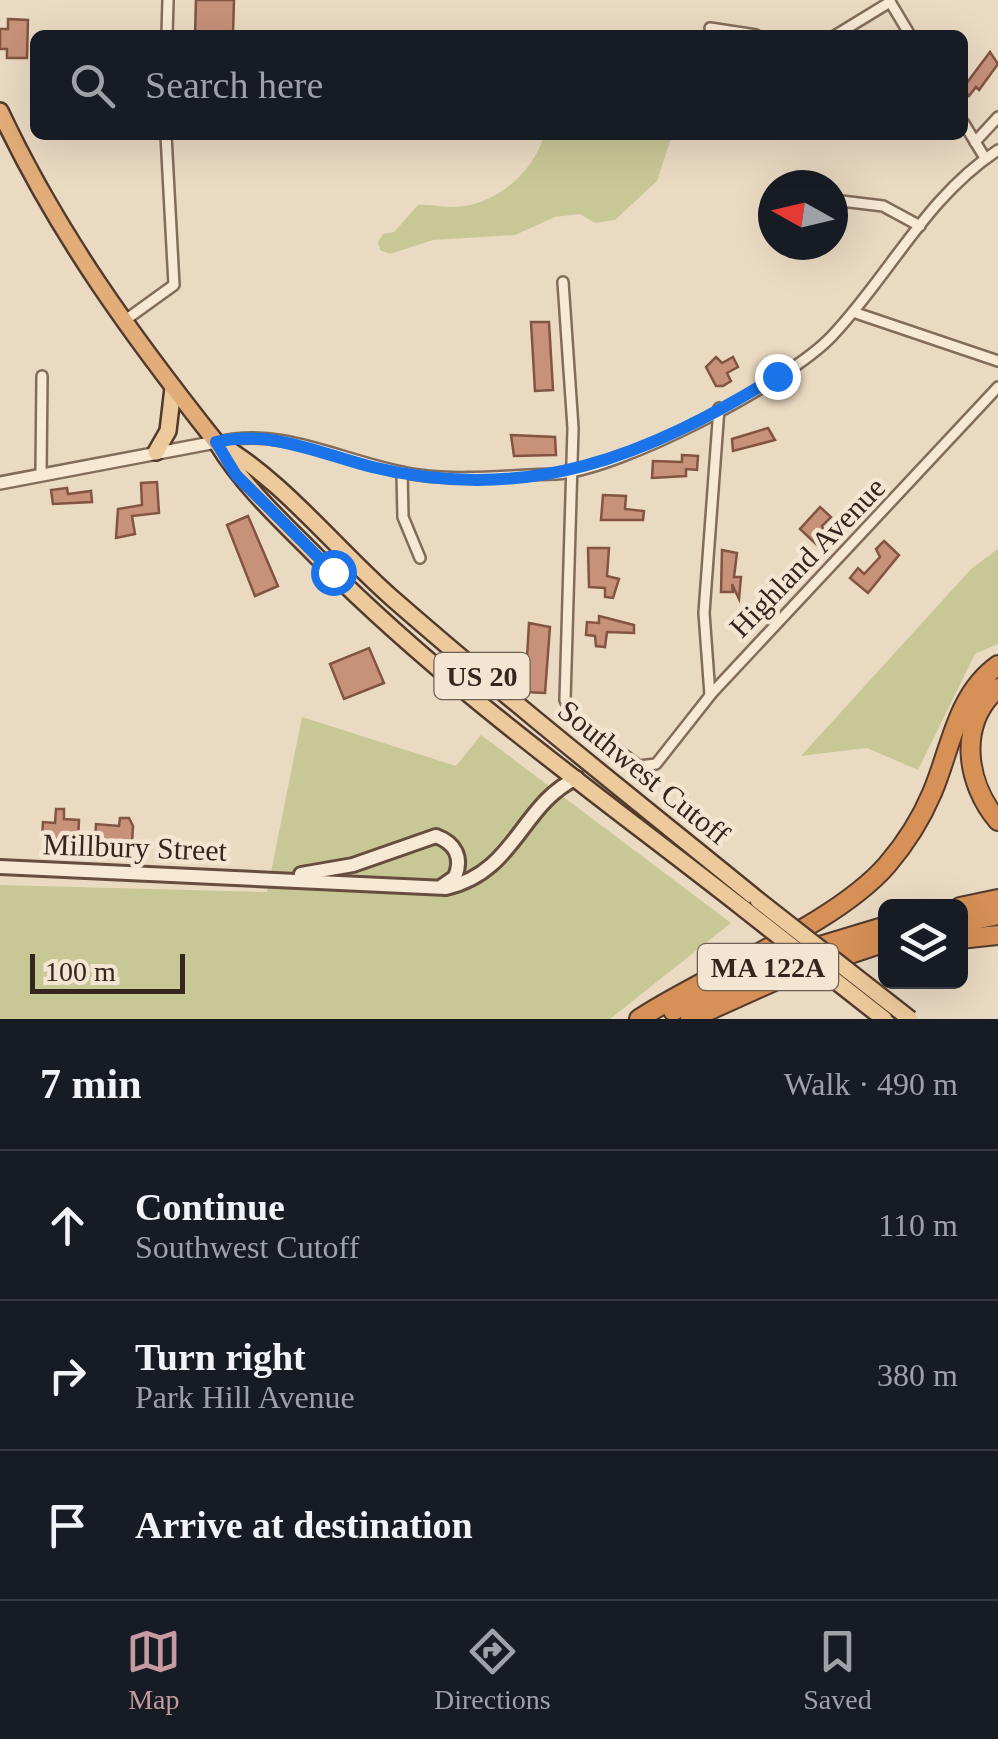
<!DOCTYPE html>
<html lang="en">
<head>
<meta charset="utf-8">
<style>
  :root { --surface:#171b24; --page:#20242c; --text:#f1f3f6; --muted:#9ea1a6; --line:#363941; --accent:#c59aa1 }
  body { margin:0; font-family:Georgia,serif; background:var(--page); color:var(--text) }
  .controls { position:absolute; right:30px; bottom:30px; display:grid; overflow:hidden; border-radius:15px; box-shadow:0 10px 40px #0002 }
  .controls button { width:90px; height:90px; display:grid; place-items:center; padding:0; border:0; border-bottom:2px solid var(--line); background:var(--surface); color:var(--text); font:50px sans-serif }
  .compass { position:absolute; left:758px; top:170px; width:90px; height:90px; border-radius:50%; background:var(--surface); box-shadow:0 10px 40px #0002; rotate:278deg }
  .scale { position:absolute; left:30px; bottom:25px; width:155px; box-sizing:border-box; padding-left:10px; border:5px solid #34261e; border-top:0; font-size:28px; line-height:35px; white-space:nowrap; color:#34261e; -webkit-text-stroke:8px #f3e5d1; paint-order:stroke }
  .stop { position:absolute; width:30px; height:30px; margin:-22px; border:8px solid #1a73e8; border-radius:50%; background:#fff }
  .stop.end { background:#1a73e8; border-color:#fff; box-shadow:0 2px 10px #0008 }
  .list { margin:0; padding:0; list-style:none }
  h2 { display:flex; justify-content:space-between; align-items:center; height:130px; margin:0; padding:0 40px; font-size:42px }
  h2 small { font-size:32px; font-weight:400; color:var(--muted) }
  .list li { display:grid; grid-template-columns:65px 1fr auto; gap:30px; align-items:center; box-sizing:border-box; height:150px; padding:0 40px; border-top:2px solid var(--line) }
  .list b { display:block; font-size:38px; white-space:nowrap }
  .list p { margin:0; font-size:32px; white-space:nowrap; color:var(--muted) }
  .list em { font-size:32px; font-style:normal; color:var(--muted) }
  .icon { flex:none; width:55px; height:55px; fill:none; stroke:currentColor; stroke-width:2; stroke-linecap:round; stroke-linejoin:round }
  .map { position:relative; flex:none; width:998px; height:1019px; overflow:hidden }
  .search { position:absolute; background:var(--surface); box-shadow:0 10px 40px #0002; left:30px; right:30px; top:30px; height:110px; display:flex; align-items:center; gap:25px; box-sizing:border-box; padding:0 35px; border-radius:15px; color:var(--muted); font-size:38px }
  .sheet { height:580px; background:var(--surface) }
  nav { display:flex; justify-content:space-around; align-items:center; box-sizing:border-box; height:140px; border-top:2px solid var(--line); background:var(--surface); font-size:28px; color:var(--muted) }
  nav a { display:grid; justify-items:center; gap:5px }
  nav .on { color:var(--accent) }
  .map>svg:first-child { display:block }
</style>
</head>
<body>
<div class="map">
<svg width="998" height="1019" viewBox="0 0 998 1019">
  <rect width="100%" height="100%" fill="#ebdac2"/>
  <g fill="#c8c897">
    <path d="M544 135H672L657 181 615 220 595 223 580 214 555 217 515 235 433 240 390 254 380 250 378 242 383 234 394 232 418 205C429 204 439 207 450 207 492 208 533 175 544 135Z"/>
    <polygon points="998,549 998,644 975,654 918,770 867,748 801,756 972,568"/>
    <polygon points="302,717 456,766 481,735 731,923 610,1019 0,1019 0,885 267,892"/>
  </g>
  <g fill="#c7917a" stroke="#825441" stroke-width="2.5">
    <polygon points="196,0 234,0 233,35 195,35"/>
    <polygon points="8,19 28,20 27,58 7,58 7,49 0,49 0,29 8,29"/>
    <polygon points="990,52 998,64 979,90 976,87 969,96 963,88"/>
    <polygon points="531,322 549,322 553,390 535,391"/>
    <polygon points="716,357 722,363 733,357 738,367 727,373 731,381 723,386 716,386 706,367"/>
    <polygon points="768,428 775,440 733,451 732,439"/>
    <polygon points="511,435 555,437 556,455 514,456"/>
    <polygon points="682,455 698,456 697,470 686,469 686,476 652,478 653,461 682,462"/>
    <polygon points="157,482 159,513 132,516 135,534 116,538 118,509 142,505 141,483"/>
    <polygon points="67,488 68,494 91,491 92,502 53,504 51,490"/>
    <polygon points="603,495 626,496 625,509 644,511 643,520 601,520"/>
    <polygon points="820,507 831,517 822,526 826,537 818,546 800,529"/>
    <polygon points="248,516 278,586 255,596 227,525"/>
    <polygon points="884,541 899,555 868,593 850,578 858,568 864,574 880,557 876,549"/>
    <polygon points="588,548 609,548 607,576 619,579 613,598 605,597 605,588 589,587"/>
    <polygon points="722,550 737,553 734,577 741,577 739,599 732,584 733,592 721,592"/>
    <polygon points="599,616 634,625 634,633 607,632 605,647 596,646 595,636 586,635 587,622 599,623"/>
    <polygon points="529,623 550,627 545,693 525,692"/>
    <polygon points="369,648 384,683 344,699 330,664"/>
    <polygon points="56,809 64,809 64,819 79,820 78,842 42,838 43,822 55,823"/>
    <polygon points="120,818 129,818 133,826 132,844 95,841 96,824 119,826"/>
  </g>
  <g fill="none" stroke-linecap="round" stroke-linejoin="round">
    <defs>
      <g id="minor">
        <polyline points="889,0 910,35"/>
        <polyline points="710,28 756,35"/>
        <polyline points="167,35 168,0"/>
        <polyline points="836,35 890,2"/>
        <polyline points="963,122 985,158"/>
        <polyline points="975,142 998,117"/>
        <polyline points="833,200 883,206 920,226"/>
        <polyline points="563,282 573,428 565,700 573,716 639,766 656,764 712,693 998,387"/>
        <polyline points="853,312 998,361"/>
        <polyline points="124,321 174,285 166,135"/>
        <path d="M219 442C284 425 354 467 419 475 464 481 510 475 556 474 618 471 789 382 832 336 889 276 927 196 998 150"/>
        <polyline points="402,472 403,517 420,558"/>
        <polyline points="41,473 42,376"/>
        <polyline points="710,695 704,613 719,408"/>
      </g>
      <polyline id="tertiary" points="0,483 216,442"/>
      <g id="secondary">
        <path d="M0 867 446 888C516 872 521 804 577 778"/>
        <path d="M301 874 353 865 436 836C455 843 463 857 455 877L442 886"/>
      </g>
      <g id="primary">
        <path d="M216 442C280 477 336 549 392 598 511 702 635 800 758 900"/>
        <path d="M217 443C245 489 285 524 322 562 451 691 601 797 744 909"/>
        <polyline points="156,452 168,431 173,388"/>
      </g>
      <path id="trunk" d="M0 111C57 233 132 336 216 442"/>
      <g id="motorway">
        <path d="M998 688C957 724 966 783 998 821"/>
        <polyline points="960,907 998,899"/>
        <polyline points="960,923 998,915"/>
        <polyline points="960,939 998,935"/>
        <polyline points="673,1011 803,951 886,926"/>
        <path d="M639 1019C710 972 834 926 887 865 905 844 921 819 932 793 951 749 956 695 998 665"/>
        <polyline points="690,1019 790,974 886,942"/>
      </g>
    </defs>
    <use href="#minor" stroke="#846c5a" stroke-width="14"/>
    <use href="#tertiary" stroke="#846c5a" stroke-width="16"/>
    <use href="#secondary" stroke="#664d3d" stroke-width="18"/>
    <use href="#primary" stroke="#523b2e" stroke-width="20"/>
    <use href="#trunk" stroke="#523b2e" stroke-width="20"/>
    <use href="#motorway" stroke="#523b2e" stroke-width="22"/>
    <use href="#minor" stroke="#f7e9d4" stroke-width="9"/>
    <use href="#tertiary" stroke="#f7e9d4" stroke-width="11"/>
    <use href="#secondary" stroke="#f7e9d4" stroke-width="12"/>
    <use href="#primary" stroke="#edca9b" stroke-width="15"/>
    <use href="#trunk" stroke="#e2ad78" stroke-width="15"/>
    <use href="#motorway" stroke="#d79056" stroke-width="18"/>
    <defs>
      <g id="primary-bridge">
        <polyline points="758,900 910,1019"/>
        <polyline points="744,909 884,1019"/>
      </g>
    </defs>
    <use href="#primary-bridge" stroke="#523b2e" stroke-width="20" stroke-linecap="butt"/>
    <use href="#primary-bridge" stroke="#edca9b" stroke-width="15"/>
  </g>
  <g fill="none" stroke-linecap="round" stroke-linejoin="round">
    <path stroke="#1a73e8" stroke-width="12" d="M333 572 236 475 216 442C269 429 321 454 372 467 528 505 647 456 777 376"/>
  </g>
  <g text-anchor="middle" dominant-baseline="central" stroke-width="9" stroke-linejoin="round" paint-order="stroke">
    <g fill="#f3e5d1" stroke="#6d5f54" stroke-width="2.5">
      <rect x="434.5" y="653" width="95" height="46" rx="8"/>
      <rect x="698" y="944" width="140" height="46" rx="8"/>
    </g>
    <g font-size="28" font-weight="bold" fill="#34261e">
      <text x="482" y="676">US 20</text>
      <text x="768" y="967">MA 122A</text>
    </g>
    <g font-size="30" fill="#34261e" stroke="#f3e5d1">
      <text transform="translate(807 557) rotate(-46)">Highland Avenue</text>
      <text transform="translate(644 772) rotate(39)">Southwest Cutoff</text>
      <text transform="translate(135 847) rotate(2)">Millbury Street</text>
    </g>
  </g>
</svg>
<div class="controls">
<button><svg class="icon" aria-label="layers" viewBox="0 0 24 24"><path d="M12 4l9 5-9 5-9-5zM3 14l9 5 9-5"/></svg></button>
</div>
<svg class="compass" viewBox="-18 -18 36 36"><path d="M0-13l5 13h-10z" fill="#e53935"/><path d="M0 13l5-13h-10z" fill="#9ea1a6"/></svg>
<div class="scale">100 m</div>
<div class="stop" style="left:333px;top:572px"></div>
<div class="stop end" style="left:777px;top:376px"></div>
<div class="search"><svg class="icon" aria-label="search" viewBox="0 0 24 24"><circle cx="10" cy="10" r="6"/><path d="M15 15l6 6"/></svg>Search here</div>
</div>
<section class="sheet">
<h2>7 min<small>Walk · 490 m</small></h2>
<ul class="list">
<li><svg class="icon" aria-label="ahead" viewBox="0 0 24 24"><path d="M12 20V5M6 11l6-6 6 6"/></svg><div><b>Continue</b><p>Southwest Cutoff</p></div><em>110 m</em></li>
<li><svg class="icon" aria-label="right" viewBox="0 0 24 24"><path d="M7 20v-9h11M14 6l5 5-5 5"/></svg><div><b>Turn right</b><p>Park Hill Avenue</p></div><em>380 m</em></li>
<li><svg class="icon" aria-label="arrive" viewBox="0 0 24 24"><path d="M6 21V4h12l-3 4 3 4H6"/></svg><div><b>Arrive at destination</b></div></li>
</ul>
</section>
<nav>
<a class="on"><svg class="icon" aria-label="map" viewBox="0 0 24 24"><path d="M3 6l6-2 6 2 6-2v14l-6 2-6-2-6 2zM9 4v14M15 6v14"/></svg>Map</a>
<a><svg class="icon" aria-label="directions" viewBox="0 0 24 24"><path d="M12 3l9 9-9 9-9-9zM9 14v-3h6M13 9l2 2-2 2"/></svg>Directions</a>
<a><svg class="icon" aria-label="saved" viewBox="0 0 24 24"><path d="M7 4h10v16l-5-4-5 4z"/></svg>Saved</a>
</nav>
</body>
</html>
